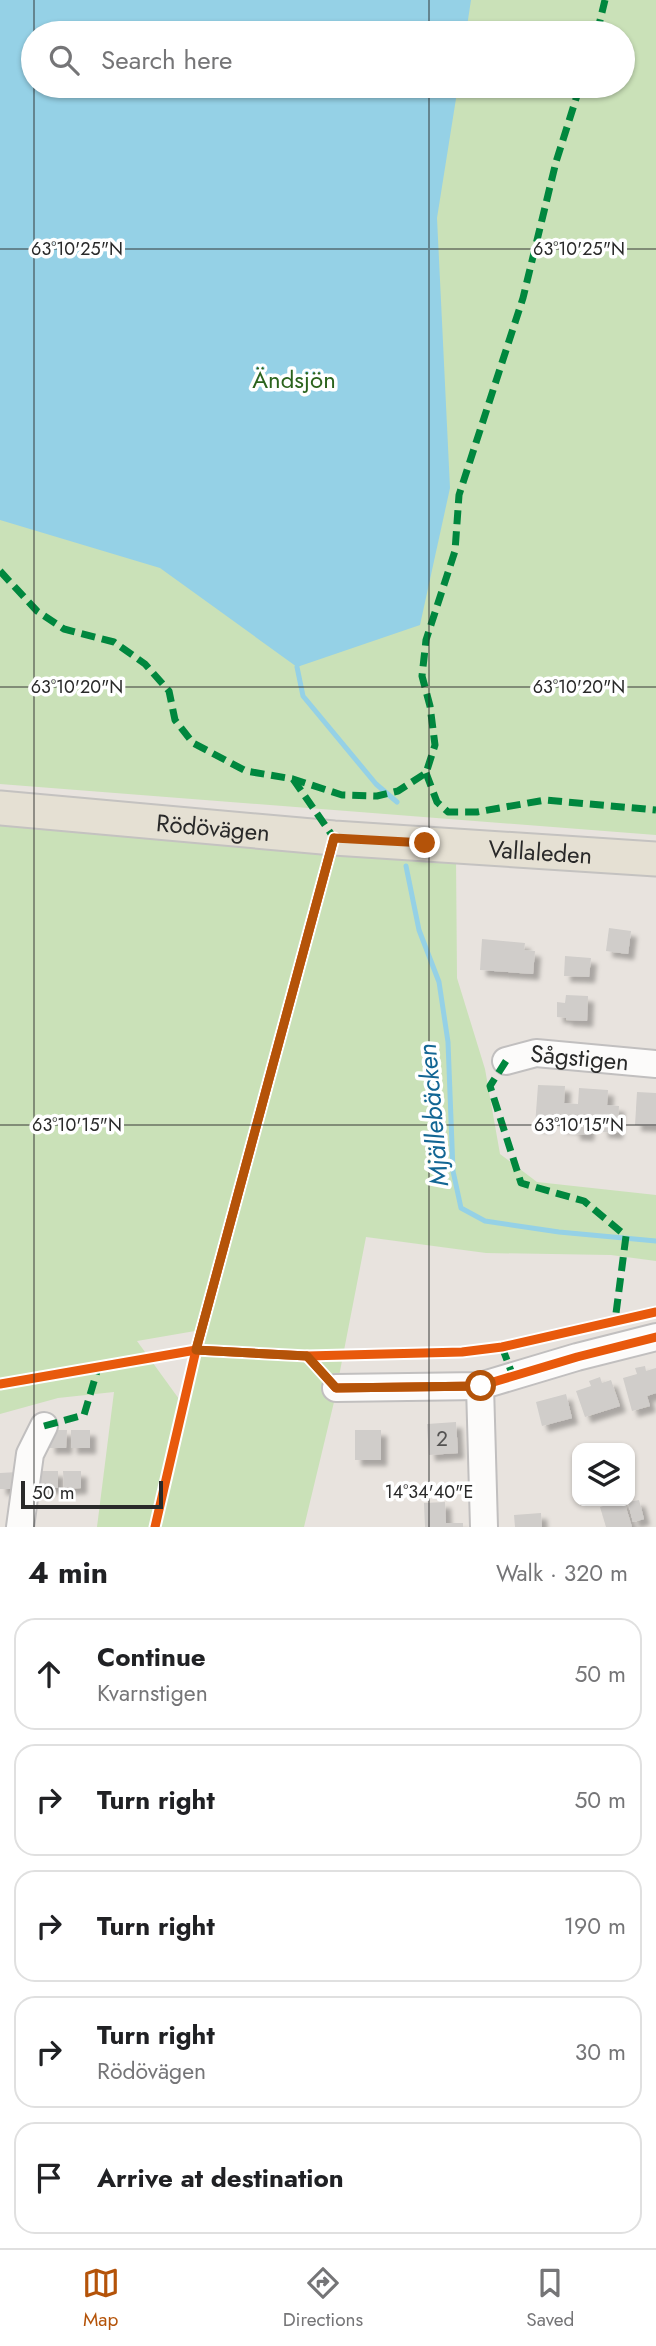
<!DOCTYPE html>
<html lang="en">
<head>
<meta charset="utf-8">
<style>
  :root { --surface:#fff; --page:#f2f2f2; --text:#202124; --muted:#757577; --line:#e0e0e0; --accent:#b45309 }
  body { margin:0; font-family:Jost,sans-serif; background:var(--page); color:var(--text) }
  .controls { position:absolute; right:21px; bottom:21px; display:grid; overflow:hidden; border-radius:14px; box-shadow:0 2px 5px #0004 }
  .controls button { width:63px; height:63px; display:grid; place-items:center; padding:0; border:0; border-bottom:2px solid var(--line); background:var(--surface); color:var(--text); font:35px sans-serif }
  .scale { position:absolute; left:21px; bottom:18px; width:142px; box-sizing:border-box; padding-left:7px; border:4px solid #292929; border-top:0; font-size:19px; line-height:24px; white-space:nowrap; color:#292929; -webkit-text-stroke:5px #fff; paint-order:stroke }
  .stop { position:absolute; width:21px; height:21px; margin:-16px; border:5px solid #b45309; border-radius:50%; background:#fff }
  .stop.end { background:#b45309; border-color:#fff; box-shadow:0 2px 7px #0008 }
  .list { margin:0; padding:0; list-style:none }
  h2 { display:flex; justify-content:space-between; align-items:center; height:91px; margin:0; padding:0 28px; font-size:30px }
  h2 small { font-size:23px; font-weight:400; color:var(--muted) }
  .list li { display:grid; grid-template-columns:46px 1fr auto; gap:21px; align-items:center; box-sizing:border-box; height:112px; margin:0 14px 14px; padding:0 14px; border:2px solid var(--line); border-radius:21px }
  .list b { display:block; font-size:26px; white-space:nowrap }
  .list p { margin:0; font-size:23px; white-space:nowrap; color:var(--muted) }
  .list em { font-size:23px; font-style:normal; color:var(--muted) }
  .icon { flex:none; width:38px; height:38px; fill:none; stroke:currentColor; stroke-width:2; stroke-linecap:round; stroke-linejoin:round }
  .map { position:relative; flex:none; width:656px; height:1527px; overflow:hidden }
  .search { position:absolute; background:var(--surface); box-shadow:0 2px 5px #0004; left:21px; right:21px; top:21px; height:77px; display:flex; align-items:center; gap:18px; box-sizing:border-box; padding:0 24px; border-radius:38px; color:var(--muted); font-size:26px }
  .sheet { height:721px; background:var(--surface) }
  nav { display:flex; justify-content:space-around; align-items:center; box-sizing:border-box; height:98px; border-top:2px solid var(--line); background:var(--surface); font-size:19px; color:var(--muted) }
  nav a { display:grid; justify-items:center; gap:4px }
  nav .on { color:var(--accent) }
  .map>svg:first-child { display:block }
</style>
</head>
<body>
<div class="map">
<svg width="656" height="1527" viewBox="0 0 656 1527">
  <defs>
    <filter id="shadow"><feDropShadow dx="6" dy="6" stdDeviation="2" flood-color="#0004"/></filter>
  </defs>
  <rect width="100%" height="100%" fill="#e8e3de"/>
  <g fill="#cae1b8" fill-rule="evenodd">
    <path d="M0 0H656V835L0 784ZM33 33H623V86H33Z"/>
    <path d="M0 825 456 857 457 978 485 1069 500 1154 537 1182 656 1195V1261L611 1255 486 1253 366 1237 334 1402 304 1527H97L114 1392 58 1398 0 1414ZM195 1331 179 1399 137 1341Z"/>
  </g>
  <polygon fill="#95d1e6" points="0,0 471,0 466,33 33,33 33,86 458,86 437,218 450,488 420,625 297,667 160,568 0,520"/>
  <g fill="none" stroke-linecap="round" stroke-linejoin="round">
    <g stroke="#95d1e6" stroke-width="5">
      <polyline points="297,667 303,696 376,784 397,802"/>
      <polyline points="406,866 419,930 439,982 448,1042 453,1171 461,1208 485,1221 559,1232 656,1241"/>
    </g>
  </g>
  <g fill="#d0cdca" filter="url(#shadow)">
    <polygon points="609,928 631,931 628,954 606,951"/>
    <polygon points="482,939 525,943 524,950 535,951 533,974 480,970"/>
    <polygon points="565,956 591,958 589,977 564,976"/>
    <polygon points="566,995 588,996 587,1021 566,1020 566,1018 557,1017 557,1002 565,1003"/>
    <polygon points="538,1085 565,1086 564,1103 578,1104 579,1088 608,1090 607,1105 619,1106 617,1133 602,1132 602,1124 589,1123 588,1135 574,1134 574,1128 559,1127 560,1119 546,1118 546,1127 535,1126"/>
    <polygon points="637,1092 656,1093 656,1126 635,1125"/>
    <polygon points="645,1366 646,1371 656,1368 656,1393 647,1396 650,1406 632,1411 623,1378 637,1374 635,1368"/>
    <polygon points="600,1377 602,1383 611,1380 620,1406 585,1417 576,1391 591,1386 589,1381"/>
    <polygon points="566,1394 572,1418 542,1426 536,1402"/>
    <polygon points="456,1422 458,1453 429,1455 427,1424"/>
    <polygon points="49,1430 67,1430 66,1448 49,1448"/>
    <rect x="71" y="1430" width="19" height="18"/>
    <rect x="355" y="1430" width="26" height="30"/>
    <rect x="40" y="1471" width="18" height="17"/>
    <polygon points="63,1471 81,1471 81,1488 64,1489"/>
    <polygon points="18,1472 18,1489 0,1489 0,1473"/>
    <polygon points="639,1500 644,1519 633,1522 628,1502"/>
    <polygon points="619,1501 624,1501 632,1527 606,1527 600,1507"/>
    <polygon points="445,1502 446,1523 463,1523 463,1527 425,1527 424,1503"/>
    <polygon points="541,1513 542,1527 515,1527 514,1515"/>
  </g>
  <g fill="none" stroke-linecap="round" stroke-linejoin="round">
    <defs>
      <g id="minor">
        <path id="s1" d="M506 1061 536 1053 656 1064"/>
        <polyline points="480,1386 484,1527"/>
        <polyline points="336,1388 480,1386 577,1357 656,1337"/>
        <polyline points="20,1527 30,1454 44,1426"/>
      </g>
      <g id="major">
        <path id="s2" d="M0 808 334 838 656 859"/>
      </g>
    </defs>
    <use href="#minor" stroke="#c1bfbf" stroke-width="30"/>
    <use href="#major" stroke="#c4c2c0" stroke-width="37"/>
    <use href="#minor" stroke="#fcfbfa" stroke-width="26"/>
    <use href="#major" stroke="#e5e0d3" stroke-width="33"/>
    <g stroke="#00873e" stroke-width="7" stroke-dasharray="14 7" stroke-linecap="butt">
      <polyline points="597,33 605,0"/>
      <polyline points="0,571 37,611 64,629 114,642 145,664 169,691 175,720 193,743 246,771 293,779 342,795 377,796 398,791 426,773 435,745 430,706 422,676 426,640 455,551 459,495 523,298 556,162 580,86"/>
      <polyline points="426,773 437,802 448,812 477,812 545,800 656,810"/>
      <polyline points="293,779 334,838"/>
      <polyline points="506,1061 490,1086 521,1183 584,1201 626,1236 615,1321"/>
      <polyline points="502,1347 513,1376"/>
      <polyline points="44,1426 84,1415 98,1368"/>
    </g>
    <defs>
      <g id="cycleway">
        <polyline points="307,1356 336,1388 480,1386 577,1357 656,1337"/>
        <polyline points="0,1384 196,1350 307,1356 462,1352 502,1347 656,1312"/>
        <polyline points="155,1527 196,1350 334,838"/>
      </g>
    </defs>
    <use href="#cycleway" stroke="#fff" stroke-width="13"/>
    <use href="#cycleway" stroke="#e8590c" stroke-width="9"/>
  </g>
  <g fill="none" stroke-linecap="round" stroke-linejoin="round">
    <polyline stroke="#b45309" stroke-width="9" points="425,843 334,838 196,1350 307,1356 336,1388 481,1386"/>
  </g>
  <path fill="none" stroke="#292929" stroke-width="2" stroke-opacity="0.45" d="M34 0V33M429 0V33M34 86V1527M429 86V1527M0 249H656M0 687H656M0 1125H656"/>
  <g text-anchor="middle" dominant-baseline="central" stroke-width="7" stroke-linejoin="round" paint-order="stroke">
    <g font-size="21" fill="#545352">
      <text x="442" y="1439">2</text>
    </g>
    <g font-size="24" fill="#2b631c" stroke="#fff">
      <text x="294" y="379">Ändsjön</text>
    </g>
    <g font-size="24" fill="#292929" stroke="#fff">
      <text stroke="none"><textPath href="#s2" startOffset="214">Rödövägen</textPath></text>
      <text stroke="none"><textPath href="#s2" startOffset="542">Vallaleden</textPath></text>
      <text stroke="none"><textPath href="#s1" startOffset="75">Sågstigen</textPath></text>
    </g>
    <g font-size="26" font-style="italic" fill="#126694" stroke="#fff">
      <text transform="translate(433 1115) rotate(-95)">Mjällebäcken</text>
    </g>
  </g>
  <g font-size="18" text-anchor="middle" fill="#292929" stroke="#fff" stroke-width="7" stroke-linejoin="round" paint-order="stroke">
    <text x="77" y="255">63°10'25"N</text>
    <text x="579" y="255">63°10'25"N</text>
    <text x="77" y="693">63°10'20"N</text>
    <text x="579" y="693">63°10'20"N</text>
    <text x="77" y="1131">63°10'15"N</text>
    <text x="579" y="1131">63°10'15"N</text>
    <text x="429" y="1498">14°34'40"E</text>
  </g>
</svg>
<div class="controls">
<button><svg class="icon" aria-label="layers" viewBox="0 0 24 24"><path d="M12 4l9 5-9 5-9-5zM3 14l9 5 9-5"/></svg></button>
</div>
<div class="scale">50 m</div>
<div class="stop" style="left:481px;top:1386px"></div>
<div class="stop end" style="left:425px;top:843px"></div>
<div class="search"><svg class="icon" aria-label="search" viewBox="0 0 24 24"><circle cx="10" cy="10" r="6"/><path d="M15 15l6 6"/></svg>Search here</div>
</div>
<section class="sheet">
<h2>4 min<small>Walk · 320 m</small></h2>
<ul class="list">
<li><svg class="icon" aria-label="ahead" viewBox="0 0 24 24"><path d="M12 20V5M6 11l6-6 6 6"/></svg><div><b>Continue</b><p>Kvarnstigen</p></div><em>50 m</em></li>
<li><svg class="icon" aria-label="right" viewBox="0 0 24 24"><path d="M7 20v-9h11M14 6l5 5-5 5"/></svg><div><b>Turn right</b></div><em>50 m</em></li>
<li><svg class="icon" aria-label="right" viewBox="0 0 24 24"><path d="M7 20v-9h11M14 6l5 5-5 5"/></svg><div><b>Turn right</b></div><em>190 m</em></li>
<li><svg class="icon" aria-label="right" viewBox="0 0 24 24"><path d="M7 20v-9h11M14 6l5 5-5 5"/></svg><div><b>Turn right</b><p>Rödövägen</p></div><em>30 m</em></li>
<li><svg class="icon" aria-label="arrive" viewBox="0 0 24 24"><path d="M6 21V4h12l-3 4 3 4H6"/></svg><div><b>Arrive at destination</b></div></li>
</ul>
</section>
<nav>
<a class="on"><svg class="icon" aria-label="map" viewBox="0 0 24 24"><path d="M3 6l6-2 6 2 6-2v14l-6 2-6-2-6 2zM9 4v14M15 6v14"/></svg>Map</a>
<a><svg class="icon" aria-label="directions" viewBox="0 0 24 24"><path d="M12 3l9 9-9 9-9-9zM9 14v-3h6M13 9l2 2-2 2"/></svg>Directions</a>
<a><svg class="icon" aria-label="saved" viewBox="0 0 24 24"><path d="M7 4h10v16l-5-4-5 4z"/></svg>Saved</a>
</nav>
</body>
</html>
